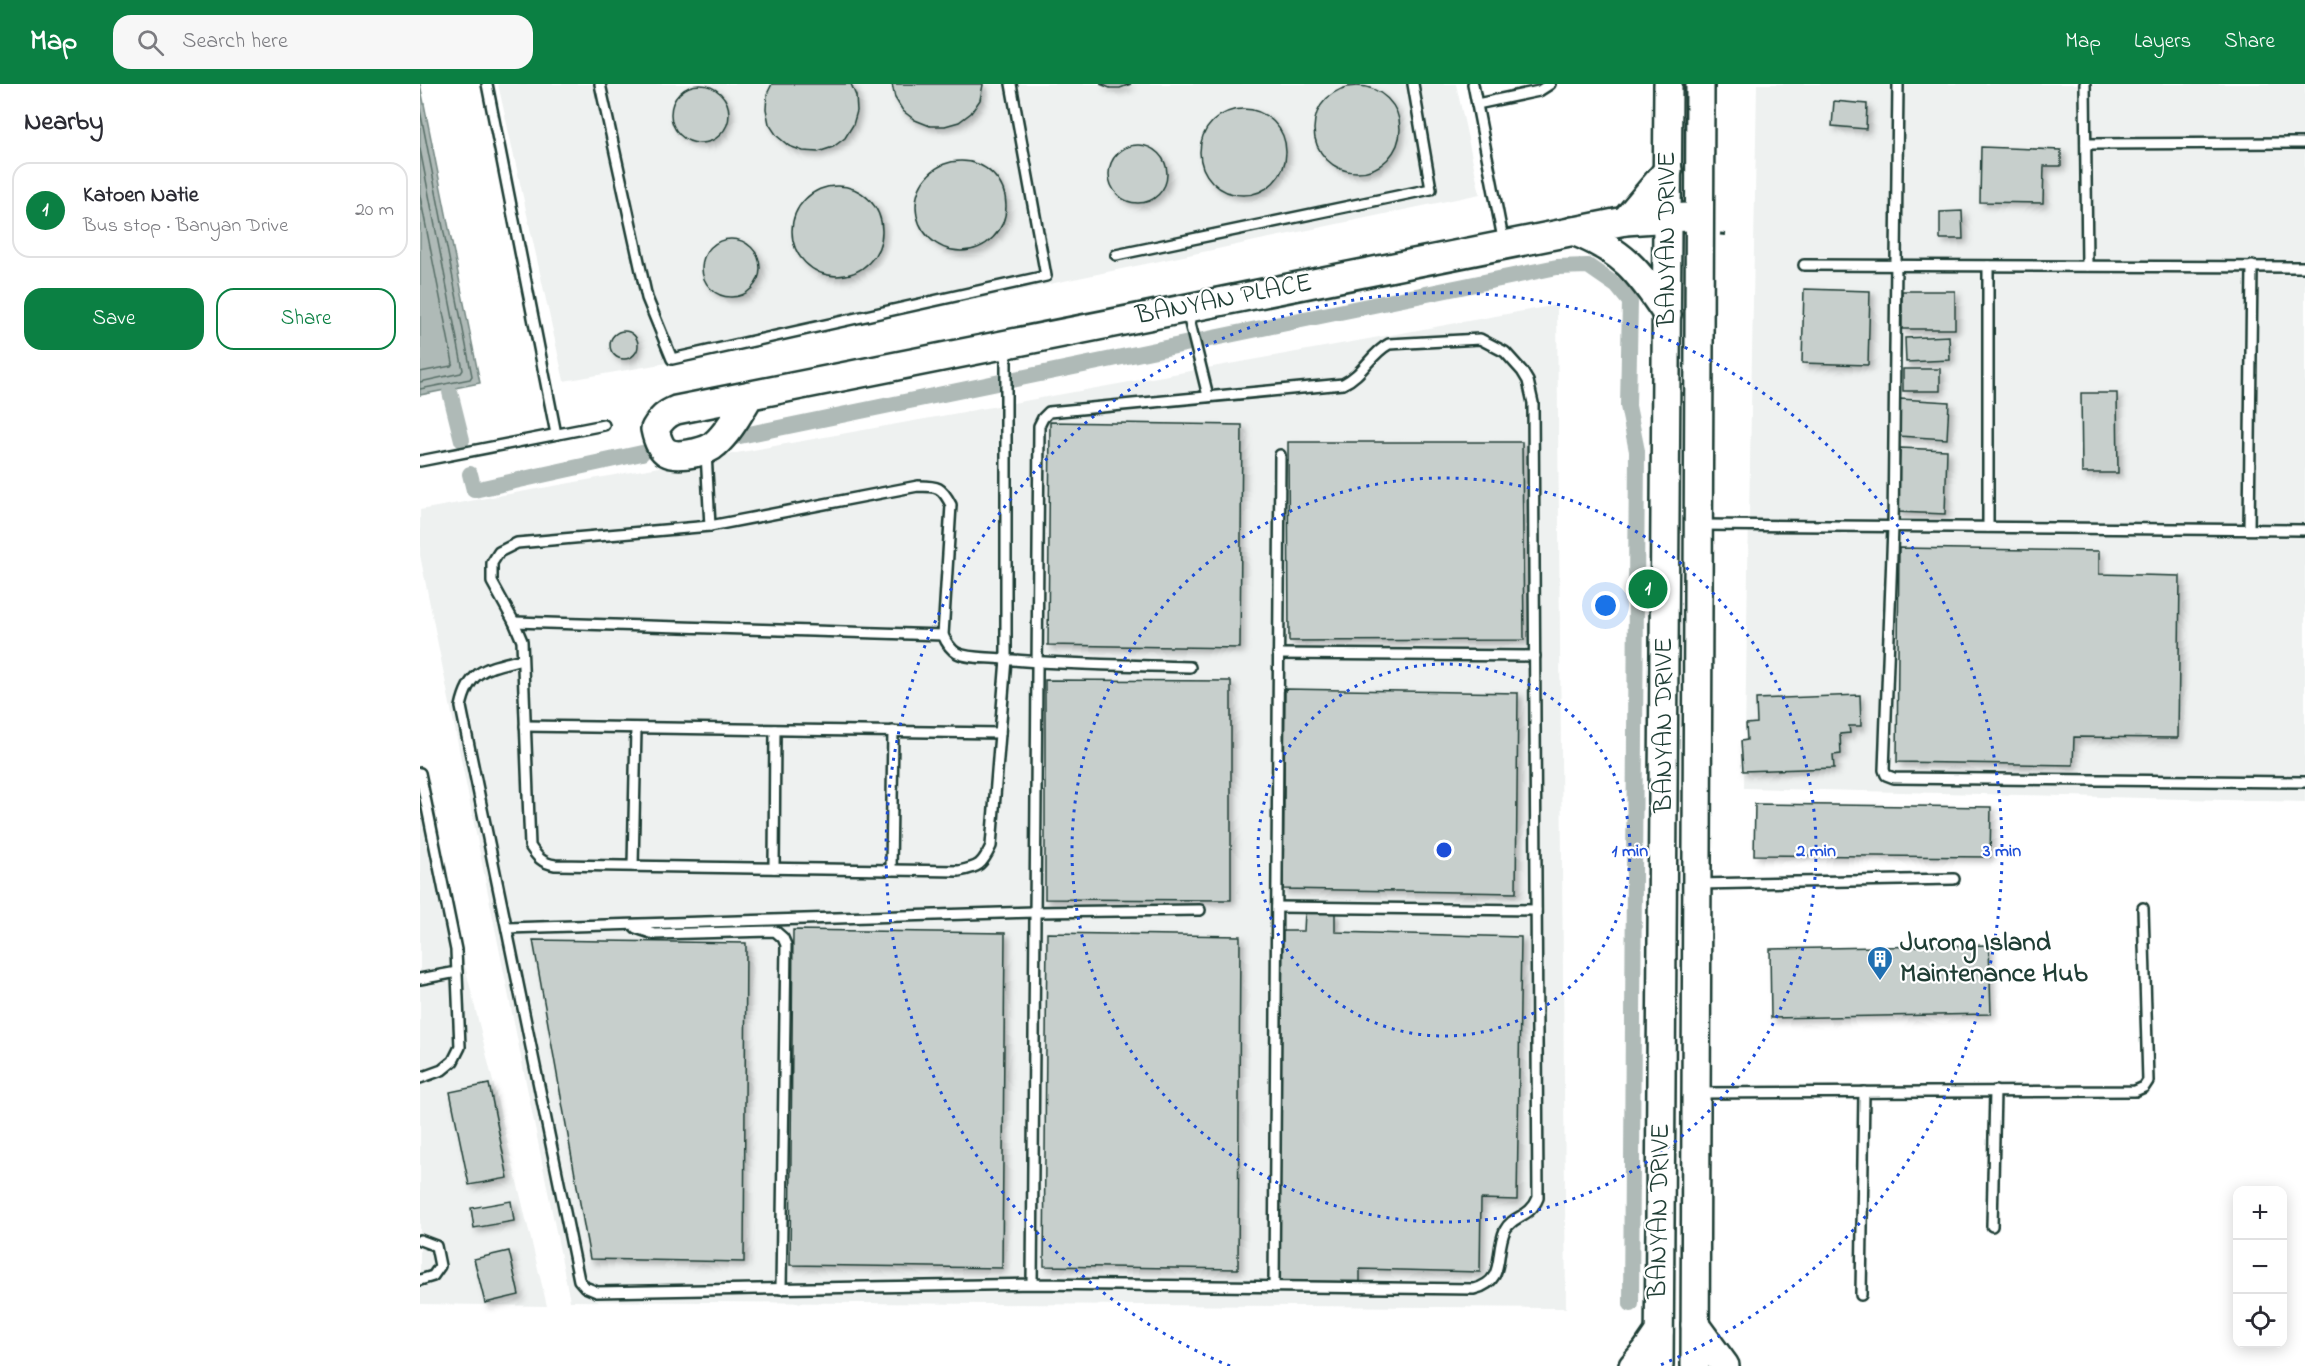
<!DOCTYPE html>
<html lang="en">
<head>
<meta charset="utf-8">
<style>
  :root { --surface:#fff; --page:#f7f7f7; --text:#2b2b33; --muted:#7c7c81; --line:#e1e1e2; --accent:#0b8043 }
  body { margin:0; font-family:"Indie Flower",sans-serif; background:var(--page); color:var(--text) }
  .controls { position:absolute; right:18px; bottom:18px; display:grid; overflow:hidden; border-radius:12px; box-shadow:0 3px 15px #0003 }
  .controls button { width:54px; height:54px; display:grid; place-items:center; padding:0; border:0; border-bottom:2px solid var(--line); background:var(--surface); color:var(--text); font:30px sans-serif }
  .you { position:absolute; left:1186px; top:522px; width:21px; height:21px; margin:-15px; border:4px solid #fff; border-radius:50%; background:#1a73e8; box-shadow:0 0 0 9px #1a73e833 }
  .badge { display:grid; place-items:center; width:39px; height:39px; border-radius:50%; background:var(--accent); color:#fff; font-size:20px; font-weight:700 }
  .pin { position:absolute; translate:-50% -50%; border:3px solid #fff; box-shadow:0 2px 6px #0006 }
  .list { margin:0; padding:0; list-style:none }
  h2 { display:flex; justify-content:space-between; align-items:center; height:78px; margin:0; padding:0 24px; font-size:26px }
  h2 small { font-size:20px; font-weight:400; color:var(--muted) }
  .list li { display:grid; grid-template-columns:39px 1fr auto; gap:18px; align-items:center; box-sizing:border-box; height:96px; margin:0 12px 12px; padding:0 12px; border:2px solid var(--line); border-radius:18px }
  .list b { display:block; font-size:22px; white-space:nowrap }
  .list p { margin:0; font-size:20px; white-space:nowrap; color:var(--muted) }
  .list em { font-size:20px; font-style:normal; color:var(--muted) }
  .actions { display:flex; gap:12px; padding:18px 24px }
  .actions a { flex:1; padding:14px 0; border:2px solid var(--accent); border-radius:18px; text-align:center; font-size:21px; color:var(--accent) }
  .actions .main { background:var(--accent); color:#fff }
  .icon { flex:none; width:33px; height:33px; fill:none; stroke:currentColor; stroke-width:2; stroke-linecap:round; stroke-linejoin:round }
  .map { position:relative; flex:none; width:1885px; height:1282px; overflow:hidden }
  header { display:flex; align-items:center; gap:36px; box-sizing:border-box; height:84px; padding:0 30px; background:var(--accent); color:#fff }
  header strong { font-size:28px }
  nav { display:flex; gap:33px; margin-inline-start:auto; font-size:21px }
  .search { width:420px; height:54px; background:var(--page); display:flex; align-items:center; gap:15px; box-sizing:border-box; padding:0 21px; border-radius:18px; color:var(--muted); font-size:22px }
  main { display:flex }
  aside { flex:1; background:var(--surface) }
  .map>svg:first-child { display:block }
</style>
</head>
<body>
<header>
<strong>Map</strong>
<div class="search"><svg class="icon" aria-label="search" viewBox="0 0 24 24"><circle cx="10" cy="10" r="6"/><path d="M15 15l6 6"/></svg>Search here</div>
<nav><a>Map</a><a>Layers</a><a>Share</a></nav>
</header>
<main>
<aside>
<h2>Nearby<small></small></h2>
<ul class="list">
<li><span class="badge">1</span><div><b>Katoen Natie</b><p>Bus stop · Banyan Drive</p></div><em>20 m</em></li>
</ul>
<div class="actions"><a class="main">Save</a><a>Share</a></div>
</aside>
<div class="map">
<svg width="1885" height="1282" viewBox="0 0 1885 1282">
  <defs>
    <filter id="shadow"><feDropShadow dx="4" dy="4" stdDeviation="3" flood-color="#0004"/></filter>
  </defs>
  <rect width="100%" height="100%" fill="#fff"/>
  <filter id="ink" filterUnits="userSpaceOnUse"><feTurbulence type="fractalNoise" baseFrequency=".0167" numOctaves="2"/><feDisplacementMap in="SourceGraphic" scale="12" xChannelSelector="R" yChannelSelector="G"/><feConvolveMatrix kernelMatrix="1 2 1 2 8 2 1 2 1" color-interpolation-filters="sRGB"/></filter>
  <g filter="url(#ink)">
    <g fill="#eef1f0">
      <polygon points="78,0 1036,0 1060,110 281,273 144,297"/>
      <polygon points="1337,0 1885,0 1885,718 1324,704"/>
      <polygon points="1137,221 1146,1224 150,1217 0,471 0,426"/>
      <polygon points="0,695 127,1222 0,1220"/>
    </g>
    <polygon fill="#afbab7" stroke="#758883" stroke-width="1.5" points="0,0 60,299 0,311"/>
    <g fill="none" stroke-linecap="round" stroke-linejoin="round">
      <g stroke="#596f68" stroke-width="1.5">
        <polyline points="0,26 52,292 50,295 0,305"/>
        <polyline points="0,65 43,286 41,289 0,298"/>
        <polyline points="0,112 33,279 31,282 0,288"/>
      </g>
      <g stroke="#afbab7" stroke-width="16">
        <polyline points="30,308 42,356"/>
        <polyline points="310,354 1137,183 1168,182 1197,202 1210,218 1208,322 1217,367 1211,1220"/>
        <polyline points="50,390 54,406 222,369"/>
      </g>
    </g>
    <g fill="#c7cfcc" stroke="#1f3d34" stroke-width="1.5" filter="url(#shadow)">
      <polygon points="352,0 431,0 436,12 437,27 433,41 425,54 413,63 398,68 383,67 369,62 357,52 349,40 346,25 347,10"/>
      <polygon points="472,0 563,0 563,1 560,16 551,29 539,38 525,42 510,42 495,36 483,27 475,14"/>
      <polygon points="680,0 711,0 700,4 690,4"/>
      <circle cx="280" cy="30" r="29"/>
      <circle cx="937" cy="45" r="43"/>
      <polygon points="1414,17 1447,20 1446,45 1412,42"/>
      <circle cx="823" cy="68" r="43"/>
      <circle cx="718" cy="90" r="29"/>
      <polygon points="1561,63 1641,66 1641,82 1624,82 1623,119 1560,118"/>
      <circle cx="541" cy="122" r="45"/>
      <circle cx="417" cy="147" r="45"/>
      <polygon points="1542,127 1543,155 1520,155 1520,128"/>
      <circle cx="311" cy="184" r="29"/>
      <polygon points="1384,205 1450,207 1448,281 1382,279"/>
      <rect x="1482" y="207" width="53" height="38"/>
      <circle cx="204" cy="261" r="14"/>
      <polygon points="1529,252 1530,276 1486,278 1485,254"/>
      <rect x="1483" y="285" width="37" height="22"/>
      <polygon points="1661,309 1697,309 1698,389 1662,389"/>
      <polygon points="1480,315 1529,318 1527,355 1478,352"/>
      <polygon points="630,338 822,341 820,564 628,561"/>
      <polygon points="868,358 1102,358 1104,556 869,557"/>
      <polygon points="1480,364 1527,366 1525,430 1477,428"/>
      <polygon points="1479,464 1679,467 1679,490 1760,492 1758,654 1654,653 1653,681 1477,678"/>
      <polygon points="625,596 811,597 811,816 625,815"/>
      <polygon points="865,605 1098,609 1096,809 863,805"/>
      <polygon points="1440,611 1441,642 1429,642 1430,649 1420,650 1421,670 1413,671 1414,684 1323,687 1321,657 1327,656 1326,640 1337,639 1336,615"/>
      <polygon points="1335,720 1571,723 1570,773 1334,771"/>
      <polygon points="885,828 915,829 915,848 1101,853 1097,1116 1061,1115 1060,1188 940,1185 940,1198 858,1197 863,847 884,847"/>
      <polygon points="373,846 585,849 582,1184 370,1181"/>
      <polygon points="627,849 820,852 818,1185 624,1182"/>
      <polygon points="113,856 326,859 324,1178 170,1175"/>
      <polygon points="1569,861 1571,930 1351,934 1350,865"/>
      <polygon points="69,1000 88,1094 49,1101 30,1008"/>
      <polygon points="91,1117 94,1137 54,1144 51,1124"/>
      <polygon points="89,1167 99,1211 65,1219 54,1175"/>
    </g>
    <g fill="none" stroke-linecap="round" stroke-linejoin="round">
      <defs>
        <g id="lane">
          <polyline points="67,0 136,350"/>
          <polyline points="180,0 227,214 252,275 626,192 591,0"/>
          <polyline points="1053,0 1084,160"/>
          <polyline points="1478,0 1473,443 1464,686 1466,691 1474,694 1885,698"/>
          <polyline points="1665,0 1667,182"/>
          <polyline points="1057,20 1119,7 1130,0"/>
          <polyline points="1666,60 1885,59"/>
          <polyline points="696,171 1011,105 993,0"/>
          <polyline points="1384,181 1885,183"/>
          <polyline points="767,227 788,312"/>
          <path d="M586 262V575L571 762C562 781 559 783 539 787L135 781C122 779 117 773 110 762L102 557 94 538 72 498V479L79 468 97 459 290 442 498 402C518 402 522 403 531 421L523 551C526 558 530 565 537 569 549 575 569 573 582 575 644 581 707 581 770 583"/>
          <polyline points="286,369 290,442"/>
          <polyline points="0,377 184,341"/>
          <polyline points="1281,441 1885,446"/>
          <polyline points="1568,443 1568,182"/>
          <polyline points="1829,445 1832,182"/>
          <polyline points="94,538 523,551"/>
          <polyline points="858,570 1115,572"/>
          <path d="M102 575C68 584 49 584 41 623L159 1196 165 1203 177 1208 612 1200 1054 1205C1087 1197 1074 1170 1085 1146 1093 1131 1110 1134 1118 1114L1113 319 1108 297 1102 287 1085 268 1060 255 969 260C950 270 943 291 923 300L629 328 623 334 619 342 612 1200"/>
          <polyline points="105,642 580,649"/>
          <polyline points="0,689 36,866 40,963 33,977 22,986 0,994"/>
          <polyline points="213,782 216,644"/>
          <polyline points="354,784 355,646"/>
          <polyline points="471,786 473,647"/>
          <polyline points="1279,800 1534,795"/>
          <polyline points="857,823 1116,826"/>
          <polyline points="87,844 615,828 780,826"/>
          <polyline points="216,844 234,850 355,847 363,854 366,861 361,1205"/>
          <polyline points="0,895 37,888"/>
          <polyline points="1278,1009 1715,1007 1724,1003 1728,997 1723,824"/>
          <polyline points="1572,1142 1575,1007"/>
          <polyline points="0,1156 16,1162 20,1182 13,1192 0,1196"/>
          <polyline points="854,1203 860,371"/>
          <polyline points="1441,1211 1444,1008"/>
        </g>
        <g id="secondary">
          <polyline points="1205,137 1248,86"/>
          <path d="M1153 147C1203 167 1218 186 1247 230"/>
          <path d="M330 311C320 327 309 348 295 360 289 366 282 367 274 369 249 374 240 370 235 345 241 335 246 330 256 326L1205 137 1267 133"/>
          <polyline points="1275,1241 1305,1282"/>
          <polyline points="1213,1282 1226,1267 1239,1248"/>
          <polyline points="1239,1282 1248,0"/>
          <polyline points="1275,1282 1280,0"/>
        </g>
      </defs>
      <use href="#lane" stroke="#1f3d34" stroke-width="14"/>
      <use href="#secondary" stroke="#1f3d34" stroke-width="32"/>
      <polyline stroke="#1f3d34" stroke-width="3" stroke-dasharray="6 4.5" stroke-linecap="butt" points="1300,150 1310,151"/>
      <use href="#lane" stroke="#fff" stroke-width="9"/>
      <use href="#secondary" stroke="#fff" stroke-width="27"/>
    </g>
  </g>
  <g fill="none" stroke="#1d4ed8" stroke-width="3" stroke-dasharray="3 6">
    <circle cx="1024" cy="766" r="186"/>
    <circle cx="1024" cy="766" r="372"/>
    <path d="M810 1282A558 558 0 1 1 1238 1282"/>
  </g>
  <defs>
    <symbol id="building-pin" viewBox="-11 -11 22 30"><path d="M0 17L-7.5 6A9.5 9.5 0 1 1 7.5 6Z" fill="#1f6fb2" stroke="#fff"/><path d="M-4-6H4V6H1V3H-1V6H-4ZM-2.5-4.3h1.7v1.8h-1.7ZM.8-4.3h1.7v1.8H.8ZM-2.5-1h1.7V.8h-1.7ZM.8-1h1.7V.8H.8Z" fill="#fff"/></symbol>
  </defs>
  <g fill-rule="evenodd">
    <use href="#building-pin" x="1445" y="860" width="30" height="40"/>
  </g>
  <g text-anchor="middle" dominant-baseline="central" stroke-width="4.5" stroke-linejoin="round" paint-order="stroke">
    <g font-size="27" fill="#1f3d34" stroke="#fff">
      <text transform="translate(1247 155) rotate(-90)">BANYAN DRIVE</text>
      <text transform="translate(804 216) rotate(-11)">BANYAN PLACE</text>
      <text transform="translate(1244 641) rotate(-90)">BANYAN DRIVE</text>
      <text transform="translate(1240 1127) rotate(-89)">BANYAN DRIVE</text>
    </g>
    <g font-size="27" font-weight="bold" fill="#1f3d34" stroke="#fff" text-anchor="start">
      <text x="1480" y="859">Jurong Island<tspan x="1480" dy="31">Maintenance Hub</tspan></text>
    </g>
  </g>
  <circle cx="1024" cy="766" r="9" fill="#1d4ed8" stroke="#fff" stroke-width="3"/>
  <g font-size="18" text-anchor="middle" font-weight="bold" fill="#1d4ed8" stroke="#fff" stroke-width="4.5" stroke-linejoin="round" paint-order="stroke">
    <text x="1210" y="772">1 min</text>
    <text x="1396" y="772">2 min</text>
    <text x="1582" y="772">3 min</text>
  </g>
</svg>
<div class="controls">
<button>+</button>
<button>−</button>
<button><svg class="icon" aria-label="locate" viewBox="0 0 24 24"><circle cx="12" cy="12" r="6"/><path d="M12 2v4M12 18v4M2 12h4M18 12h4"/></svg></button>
</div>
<div class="you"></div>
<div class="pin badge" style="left:1228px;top:505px">1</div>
</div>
</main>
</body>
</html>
